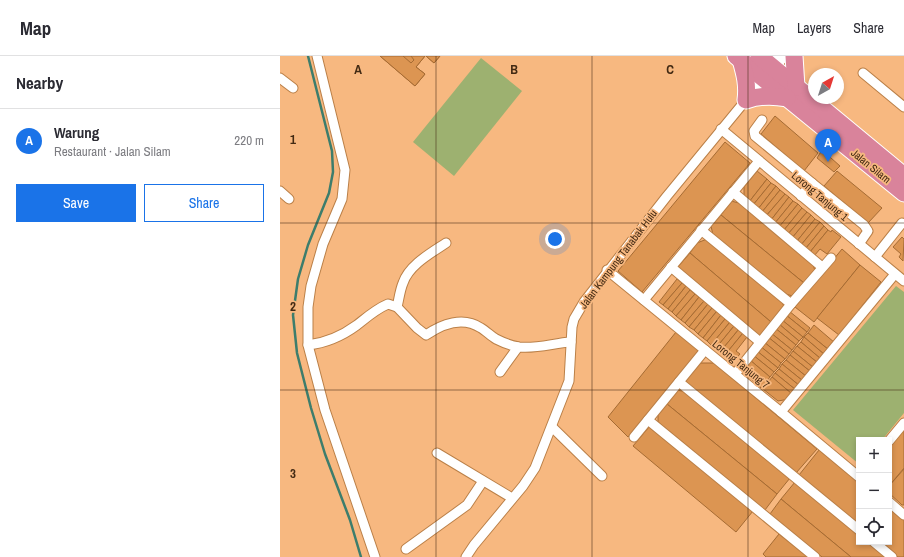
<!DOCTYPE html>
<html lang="en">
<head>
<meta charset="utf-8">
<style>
  :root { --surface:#fff; --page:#f2f2f3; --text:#2b2b33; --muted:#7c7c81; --line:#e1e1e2; --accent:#1a73e8 }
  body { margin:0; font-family:"Archivo Narrow",sans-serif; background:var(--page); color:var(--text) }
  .controls { position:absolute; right:12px; bottom:12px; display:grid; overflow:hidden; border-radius:0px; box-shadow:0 2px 6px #0003 }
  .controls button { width:36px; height:36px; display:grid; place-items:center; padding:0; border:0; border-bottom:1px solid var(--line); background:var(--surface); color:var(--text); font:20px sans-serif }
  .compass { position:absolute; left:528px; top:12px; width:36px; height:36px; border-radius:50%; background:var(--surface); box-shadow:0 2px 6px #0003; rotate:39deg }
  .you { position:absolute; left:275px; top:183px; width:14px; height:14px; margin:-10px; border:3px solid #fff; border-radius:50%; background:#1a73e8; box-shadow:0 0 0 6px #1a73e833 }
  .badge { display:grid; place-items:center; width:26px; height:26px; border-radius:50%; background:var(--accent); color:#fff; font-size:13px; font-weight:700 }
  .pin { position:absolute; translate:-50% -33px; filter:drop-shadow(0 1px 2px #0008) }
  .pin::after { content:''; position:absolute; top:21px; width:14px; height:12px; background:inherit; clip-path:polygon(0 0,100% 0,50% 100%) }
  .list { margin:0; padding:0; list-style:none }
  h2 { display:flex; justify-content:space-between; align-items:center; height:52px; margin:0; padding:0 16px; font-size:17px }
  h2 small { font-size:13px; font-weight:400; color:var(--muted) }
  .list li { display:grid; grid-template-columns:26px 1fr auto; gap:12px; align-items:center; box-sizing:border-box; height:64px; padding:0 16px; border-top:1px solid var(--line) }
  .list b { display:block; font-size:15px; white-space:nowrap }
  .list p { margin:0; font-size:13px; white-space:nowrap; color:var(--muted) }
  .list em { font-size:13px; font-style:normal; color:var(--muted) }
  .actions { display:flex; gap:8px; padding:12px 16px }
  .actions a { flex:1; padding:9px 0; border:1px solid var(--accent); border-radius:0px; text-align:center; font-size:14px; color:var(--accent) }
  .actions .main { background:var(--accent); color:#fff }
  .icon { flex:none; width:22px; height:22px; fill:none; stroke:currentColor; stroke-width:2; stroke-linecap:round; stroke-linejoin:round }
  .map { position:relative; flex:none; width:624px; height:501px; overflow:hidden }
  header { display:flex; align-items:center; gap:24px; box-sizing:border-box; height:56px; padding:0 20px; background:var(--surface); border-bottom:1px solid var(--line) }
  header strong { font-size:19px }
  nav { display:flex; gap:22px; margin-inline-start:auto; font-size:14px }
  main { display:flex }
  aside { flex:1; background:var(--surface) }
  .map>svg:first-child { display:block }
</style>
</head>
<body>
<header>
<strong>Map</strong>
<nav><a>Map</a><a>Layers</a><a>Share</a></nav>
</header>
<main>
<aside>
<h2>Nearby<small></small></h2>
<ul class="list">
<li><span class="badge">A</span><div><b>Warung</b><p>Restaurant · Jalan Silam</p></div><em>220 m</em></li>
</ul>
<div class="actions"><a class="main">Save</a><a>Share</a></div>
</aside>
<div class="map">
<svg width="624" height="501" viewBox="0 0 624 501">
  <rect width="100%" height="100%" fill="#f7b880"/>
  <g fill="#9db170">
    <polygon points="201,2 242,35 174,120 133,86"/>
    <polygon points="616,230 624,236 624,357 602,384 579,384 579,408 513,354"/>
  </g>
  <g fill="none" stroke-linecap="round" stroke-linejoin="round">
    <polyline stroke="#3d7d6c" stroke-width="2.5" points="28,0 52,95 53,116 49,137 28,189 18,223 13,259 17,297 31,352 45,398 70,464 81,501"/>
  </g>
  <g fill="#dc9552" stroke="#a56b33">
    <polygon points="100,0 123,0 131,7 134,4 131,0 145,0 136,11 145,18 135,30"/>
    <polygon points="100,0 145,0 136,11 145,18 135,30"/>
    <polygon points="123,0 131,0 134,4 131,7"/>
    <polygon points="146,0 160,0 154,7"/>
    <polygon points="146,0 160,0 154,7"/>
    <polygon points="495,60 538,97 524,115 481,78"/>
    <polygon points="445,86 470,107 362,236 338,215"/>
    <polygon points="542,94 560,110 554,116 537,102"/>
    <polygon points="477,115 487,123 469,146 464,142 464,131"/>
    <polygon points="557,115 602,152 588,167 544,130"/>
    <polygon points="487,123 491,127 473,149 469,146"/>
    <polygon points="491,127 496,130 478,153 473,149"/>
    <polygon points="496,130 500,134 482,156 478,153"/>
    <polygon points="500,134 505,138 486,160 482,156"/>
    <polygon points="505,138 509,141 491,164 486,160"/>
    <polygon points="509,141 513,145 495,167 491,164"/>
    <polygon points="451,145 459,147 533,208 535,215 524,227 441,159"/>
    <polygon points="513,145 518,148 499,171 495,167"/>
    <polygon points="518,148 522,152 504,174 499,171"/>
    <polygon points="522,152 527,156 508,178 504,174"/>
    <polygon points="527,156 531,159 512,182 508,178"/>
    <polygon points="441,159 524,227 513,240 505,238 433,179 431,170"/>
    <polygon points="531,159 535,163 517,185 512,182"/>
    <polygon points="535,163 540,166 521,189 517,185"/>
    <polygon points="540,166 544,170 526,192 521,189"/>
    <polygon points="544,170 548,174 530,196 526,192"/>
    <polygon points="548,174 551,176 552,174 561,181 547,198 540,193 534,200 530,196"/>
    <polygon points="622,181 624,183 623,205 619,201 621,198 613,191"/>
    <polygon points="427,183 502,245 504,251 491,266 410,197 417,187"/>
    <polygon points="562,193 580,209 534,266 515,251"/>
    <polygon points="410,197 491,266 480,280 397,212"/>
    <polygon points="580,209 601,226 559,279 537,262"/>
    <polygon points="397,223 402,227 383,249 379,246"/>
    <polygon points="402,227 406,230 388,253 383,249"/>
    <polygon points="406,230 410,234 392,256 388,253"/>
    <polygon points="410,234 415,238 396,260 392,256"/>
    <polygon points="415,238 419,241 401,264 396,260"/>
    <polygon points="419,241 424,245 405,267 401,264"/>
    <polygon points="424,245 428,248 409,271 405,267"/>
    <polygon points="428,248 432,252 414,274 409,271"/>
    <polygon points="432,252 437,255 418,278 414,274"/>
    <polygon points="437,255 441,259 423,282 418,278"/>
    <polygon points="509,255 530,272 527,276 506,259"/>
    <polygon points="441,259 445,263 427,285 423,282"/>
    <polygon points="506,259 527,276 523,281 502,264"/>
    <polygon points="445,263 450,266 431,289 427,285"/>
    <polygon points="502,264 523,281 519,285 499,268"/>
    <polygon points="450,266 454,270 436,292 431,289"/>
    <polygon points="499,268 519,285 516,289 495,272"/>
    <polygon points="534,269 555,287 549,294 528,277"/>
    <polygon points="454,270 459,273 440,296 436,292"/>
    <polygon points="495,272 516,289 512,294 491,277"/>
    <polygon points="459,273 463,277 444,300 440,296"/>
    <polygon points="396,276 419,295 348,381 328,361"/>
    <polygon points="463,277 467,281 456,295 460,298 453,306 444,300"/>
    <polygon points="491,277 512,294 509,298 488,281"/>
    <polygon points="528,277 549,294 545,299 524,281"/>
    <polygon points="488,281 509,298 505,303 484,286"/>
    <polygon points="524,281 545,299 541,303 521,286"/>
    <polygon points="484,286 505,303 501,307 480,290"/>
    <polygon points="521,286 541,303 538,307 517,290"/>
    <polygon points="480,290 501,307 498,312 477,295"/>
    <polygon points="517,290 538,307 534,312 513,295"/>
    <polygon points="477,295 498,312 494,316 473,299"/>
    <polygon points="513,295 534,312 531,316 510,299"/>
    <polygon points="473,299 494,316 490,321 470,304"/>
    <polygon points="510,299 531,316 527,321 506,304"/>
    <polygon points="470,304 490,321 481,332 461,314"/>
    <polygon points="506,304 527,321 523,325 502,308"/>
    <polygon points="420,307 434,307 537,393 516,417 404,326"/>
    <polygon points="502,308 523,325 520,330 499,313"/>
    <polygon points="499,313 520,330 516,334 495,317"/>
    <polygon points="495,317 516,334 512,338 492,321"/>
    <polygon points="492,321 512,338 509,343 498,345 483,333"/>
    <polygon points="397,334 406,336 510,422 497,438 387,348"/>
    <polygon points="387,348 497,438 485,454 378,366 378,359"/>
    <polygon points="369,371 473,455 456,476 353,390"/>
    <polygon points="624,372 624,412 609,430 609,390"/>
    <polygon points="539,394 579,427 579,469 519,419"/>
    <polygon points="624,413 624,449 622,449 609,437 609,430"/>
    <polygon points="515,426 579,479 579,486 587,486 605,501 571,501 501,443"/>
    <polygon points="501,443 571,501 542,501 490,458"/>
    <polygon points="609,452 624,464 624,501 618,501 599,486 609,486"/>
    <polygon points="499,478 528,501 486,501 483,498"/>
  </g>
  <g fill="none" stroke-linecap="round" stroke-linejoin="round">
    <defs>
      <g id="street">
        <polyline points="37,0 65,114 62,143 43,188 31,230 28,251 28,289 45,354 95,501"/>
        <polyline points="583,17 624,51"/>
        <polyline points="0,22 13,32"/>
        <polyline points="482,64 474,75 475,80 532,127 521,140"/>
        <polyline points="441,73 624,225"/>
        <polyline points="532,127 584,169 588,175 579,188"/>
        <polyline points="0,135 9,143"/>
        <polyline points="453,136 542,211"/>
        <polyline points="421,174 511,248"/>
        <polyline points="595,201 622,167"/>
        <polyline points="391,211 480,286"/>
        <polyline points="327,214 501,356 579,421"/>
        <polyline points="364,244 479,105"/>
        <path d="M117 251C119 243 120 234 123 227 129 209 151 197 166 187"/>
        <path d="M28 289C46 287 62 280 77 269 87 261 96 253 108 248L117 251 137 272 146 279C162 268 183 260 201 272 206 275 211 280 216 283 222 286 232 290 239 291 257 293 274 287 291 286"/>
        <polyline points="220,316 238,291"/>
        <polyline points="455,318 511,248 551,202"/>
        <polyline points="399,326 579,474"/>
        <polyline points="501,356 615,218"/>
        <polyline points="368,364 535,501"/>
        <polyline points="272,371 322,420"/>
        <polyline points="354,381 425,294"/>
        <polyline points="609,385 624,367"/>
        <polyline points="157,397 232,442"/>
        <polyline points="609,446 624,459"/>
        <polyline points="594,486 612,501"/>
        <polyline points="126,493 187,449 203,425"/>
        <polyline points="186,501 194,489 243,430 255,412 289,325 292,271 294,263 304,246 387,140 484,22"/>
      </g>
      <polyline id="secondary" points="487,18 502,0"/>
      <g id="highway">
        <polyline points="456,0 624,137"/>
        <polyline points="479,0 624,120"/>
        <polyline points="514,0 516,31"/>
        <path d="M461 4C465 18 468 29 466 44 480 39 492 39 507 42"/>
      </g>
    </defs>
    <use href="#street" stroke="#bb8048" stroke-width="11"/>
    <use href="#secondary" stroke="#bb8048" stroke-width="15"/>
    <use href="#highway" stroke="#fff" stroke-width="19"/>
    <use href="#street" stroke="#fff" stroke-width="9"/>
    <use href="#secondary" stroke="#fff" stroke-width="13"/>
    <use href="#highway" stroke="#d9839b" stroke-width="17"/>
  </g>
  <path fill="none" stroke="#432a13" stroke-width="1" stroke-opacity="0.55" d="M156 0V501M312 0V501M468 0V501M0 167H624M0 334H624"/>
  <g text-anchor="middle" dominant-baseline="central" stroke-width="3.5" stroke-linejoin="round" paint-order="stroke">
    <g font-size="11" fill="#432a13" stroke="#f7b880">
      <text transform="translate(591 110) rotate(39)">Jalan Silam</text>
      <text transform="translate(540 140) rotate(40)">Lorong Tanjung 1</text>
      <text transform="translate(338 203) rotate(-53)">Jalan Kampung Tanabak Hulu</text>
      <text transform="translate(461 308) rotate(39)">Lorong Tanjung 7</text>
    </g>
  </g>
  <g font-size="13" text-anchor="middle" font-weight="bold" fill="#432a13" stroke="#f7b880" stroke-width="3.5" stroke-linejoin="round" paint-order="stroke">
    <text x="78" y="18">A</text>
    <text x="234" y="18">B</text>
    <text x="390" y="18">C</text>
    <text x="13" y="88">1</text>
    <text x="13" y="255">2</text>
    <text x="13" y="422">3</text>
  </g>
</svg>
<div class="controls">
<button>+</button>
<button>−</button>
<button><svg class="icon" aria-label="locate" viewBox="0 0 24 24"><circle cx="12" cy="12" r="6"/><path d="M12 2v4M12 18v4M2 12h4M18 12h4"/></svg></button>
</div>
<svg class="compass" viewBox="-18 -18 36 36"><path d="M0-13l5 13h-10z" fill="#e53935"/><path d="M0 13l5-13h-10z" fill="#7c7c81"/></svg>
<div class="you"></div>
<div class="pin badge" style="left:548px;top:106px">A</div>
</div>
</main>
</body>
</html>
